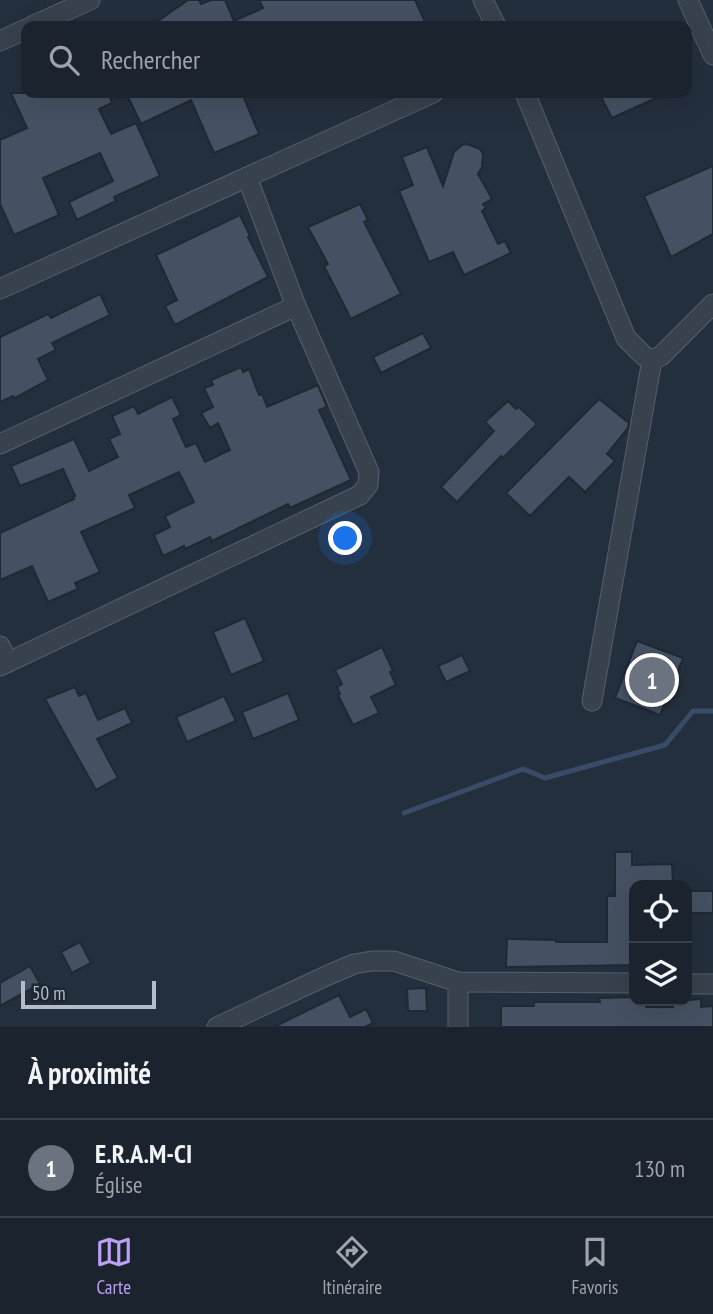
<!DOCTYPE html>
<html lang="fr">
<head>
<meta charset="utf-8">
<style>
  :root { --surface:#1b232e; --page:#242b36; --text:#f1f3f6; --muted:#a0a4aa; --line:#39404a; --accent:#bca0f2 }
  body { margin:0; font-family:"PT Sans Narrow",sans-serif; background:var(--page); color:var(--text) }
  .controls { position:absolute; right:21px; bottom:21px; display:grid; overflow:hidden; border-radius:14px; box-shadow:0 7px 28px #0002 }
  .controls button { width:63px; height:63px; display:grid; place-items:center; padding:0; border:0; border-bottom:2px solid var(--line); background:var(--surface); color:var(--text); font:35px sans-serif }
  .scale { position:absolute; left:21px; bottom:18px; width:135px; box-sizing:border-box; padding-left:7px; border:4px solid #b4bcc9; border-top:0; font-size:19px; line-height:24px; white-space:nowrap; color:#b4bcc9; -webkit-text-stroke:5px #1d2633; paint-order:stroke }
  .you { position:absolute; left:346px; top:539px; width:24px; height:24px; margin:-18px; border:5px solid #fff; border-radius:50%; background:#1a73e8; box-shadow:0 0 0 10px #1a73e833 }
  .badge { display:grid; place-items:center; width:46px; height:46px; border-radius:50%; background:var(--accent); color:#fff; font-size:23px; font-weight:700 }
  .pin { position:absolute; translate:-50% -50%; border:4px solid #fff; box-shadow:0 2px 7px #0006 }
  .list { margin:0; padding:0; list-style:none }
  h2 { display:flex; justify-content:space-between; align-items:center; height:91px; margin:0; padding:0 28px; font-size:30px }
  h2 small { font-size:23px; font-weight:400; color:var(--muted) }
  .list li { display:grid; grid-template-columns:46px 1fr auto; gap:21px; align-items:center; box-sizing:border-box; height:98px; padding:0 28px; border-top:2px solid var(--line) }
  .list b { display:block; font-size:26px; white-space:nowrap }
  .list p { margin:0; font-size:23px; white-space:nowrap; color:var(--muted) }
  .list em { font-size:23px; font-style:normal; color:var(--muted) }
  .icon { flex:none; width:38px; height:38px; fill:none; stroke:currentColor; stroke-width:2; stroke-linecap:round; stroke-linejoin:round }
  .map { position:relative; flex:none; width:713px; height:1027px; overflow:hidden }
  .search { position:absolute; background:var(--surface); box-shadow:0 7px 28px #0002; left:21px; right:21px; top:21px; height:77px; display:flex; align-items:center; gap:18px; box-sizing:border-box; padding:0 24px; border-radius:14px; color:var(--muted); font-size:26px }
  .sheet { height:189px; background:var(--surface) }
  nav { display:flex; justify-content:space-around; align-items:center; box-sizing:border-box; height:98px; border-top:2px solid var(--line); background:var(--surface); font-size:19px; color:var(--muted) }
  nav a { display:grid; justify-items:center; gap:4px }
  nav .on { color:var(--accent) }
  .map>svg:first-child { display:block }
</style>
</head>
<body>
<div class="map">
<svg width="713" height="1027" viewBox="0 0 713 1027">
  <rect width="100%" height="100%" fill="#242f3e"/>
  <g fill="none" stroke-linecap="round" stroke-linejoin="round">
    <polyline stroke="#394c67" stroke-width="5" points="404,813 523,769 545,778 665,745 693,711 713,711"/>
  </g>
  <g fill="#455162" stroke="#1f2835" stroke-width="2">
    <polygon points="188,0 199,0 201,4 211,0 225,0 234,21 263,8 259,0 415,0 427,26 151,26"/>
    <polygon points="11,93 108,93 112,103 99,109 111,134 136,123 160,176 114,197 116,201 77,220 69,202 113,181 100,153 43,178 59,215 14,235 0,204 0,140 27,128"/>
    <polygon points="138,93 242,93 259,134 214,153 191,100 141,124 128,97"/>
    <polygon points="599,93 667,93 612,118"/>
    <polygon points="467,144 480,149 483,154 482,167 478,174 492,199 483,204 486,208 482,211 498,244 505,241 511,253 464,275 453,252 429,262 399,191 413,185 402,157 427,147 443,186 454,152 462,145"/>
    <polygon points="713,166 713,234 671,257 644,196"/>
    <polygon points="360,204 368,220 364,222 401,294 351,319 324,266 328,264 308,227"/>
    <polygon points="240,215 250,236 248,237 268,277 175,325 165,306 177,300 156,255"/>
    <polygon points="100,294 110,315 52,343 56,350 38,359 48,380 15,398 13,396 0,402 0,337 48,314 51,318"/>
    <polygon points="423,333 431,348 381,373 373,357"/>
    <polygon points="241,367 243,372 249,369 259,395 262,394 267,407 318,385 327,407 319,410 351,480 290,508 288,504 212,541 210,537 185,549 184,546 163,556 154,535 170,527 165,516 194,502 179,472 129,495 135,508 81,532 100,572 75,583 78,589 48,602 32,566 0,580 0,533 74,499 73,497 75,496 63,469 20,486 11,466 74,439 89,471 118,457 109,439 120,434 112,416 134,406 138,414 172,397 181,415 173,419 186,447 196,443 205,462 230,450 218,423 210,428 201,413 213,407 204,388 213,385 211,380"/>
    <polygon points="599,399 629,423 628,428 607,454 615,461 585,492 569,477 530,516 506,493"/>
    <polygon points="508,401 516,409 519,407 537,424 503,458 501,456 457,502 441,487 494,431 485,422"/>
    <polygon points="245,618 264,661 231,675 213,632"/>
    <polygon points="637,641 683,658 660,715 615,698"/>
    <polygon points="382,647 393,671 390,672 396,685 371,697 379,713 353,725 338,695 340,694 337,687 342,684 335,670"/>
    <polygon points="462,655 470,671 446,682 438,666"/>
    <polygon points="75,687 79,696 86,693 98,720 125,708 132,723 97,739 118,778 96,790 45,699"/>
    <polygon points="288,693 299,720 253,739 242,712"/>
    <polygon points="224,696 236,721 187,742 176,717"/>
    <polygon points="615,852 632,852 632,865 672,864 673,883 634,884 634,965 506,967 507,939 556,940 556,942 607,942 607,896 615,896"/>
    <rect x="687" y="891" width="26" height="22"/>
    <polygon points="80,942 91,963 72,973 61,952"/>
    <polygon points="30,966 40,984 0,1006 0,983"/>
    <polygon points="426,988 427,1011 408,1011 407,989"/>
    <polygon points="339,995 350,1017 366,1009 373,1023 365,1027 274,1027"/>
    <polygon points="634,997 634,1001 646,1001 646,1007 673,1007 673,1001 701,999 701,1007 713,1006 713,1027 501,1027 501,1006 534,1006 534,1002 600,1002 599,998"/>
  </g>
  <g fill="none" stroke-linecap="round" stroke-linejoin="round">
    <defs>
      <g id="minor">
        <polyline points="483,0 496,26"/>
        <polyline points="688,0 713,55"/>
        <polyline points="32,26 90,0"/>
        <polyline points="0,41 26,29"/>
        <polyline points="525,93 626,338 644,356 652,360 661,356 713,304"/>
        <polyline points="0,289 433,93"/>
        <polyline points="0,444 296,306"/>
        <polyline points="0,646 8,662"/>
        <polyline points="0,666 360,495 368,485 369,472 296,306 247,177"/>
        <polyline points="592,701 652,360"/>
        <polyline points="458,982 458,1027"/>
        <polyline points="687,984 713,984"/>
        <polyline points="217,1027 326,976 354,964 372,961 394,961 458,982 634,983"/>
      </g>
    </defs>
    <use href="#minor" stroke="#565f6c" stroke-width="21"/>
    <use href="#minor" stroke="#38414e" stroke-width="19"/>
  </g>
</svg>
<div class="controls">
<button><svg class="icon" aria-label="locate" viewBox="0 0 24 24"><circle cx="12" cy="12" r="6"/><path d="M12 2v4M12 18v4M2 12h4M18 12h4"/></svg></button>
<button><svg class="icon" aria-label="layers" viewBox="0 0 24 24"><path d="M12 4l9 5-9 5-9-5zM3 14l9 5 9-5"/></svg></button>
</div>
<div class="scale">50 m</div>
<div class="you"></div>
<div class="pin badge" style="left:652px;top:680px;background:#6b7280">1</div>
<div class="search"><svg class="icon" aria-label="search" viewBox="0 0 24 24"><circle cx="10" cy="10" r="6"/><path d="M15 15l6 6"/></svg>Rechercher</div>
</div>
<section class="sheet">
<h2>À proximité<small></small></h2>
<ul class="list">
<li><span class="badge" style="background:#6b7280">1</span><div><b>E.R.A.M-CI</b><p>Église</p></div><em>130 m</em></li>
</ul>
</section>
<nav>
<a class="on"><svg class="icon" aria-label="map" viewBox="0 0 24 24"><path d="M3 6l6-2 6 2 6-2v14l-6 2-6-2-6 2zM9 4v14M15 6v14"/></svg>Carte</a>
<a><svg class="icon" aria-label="directions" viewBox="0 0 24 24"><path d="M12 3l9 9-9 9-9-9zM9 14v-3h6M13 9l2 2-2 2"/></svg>Itinéraire</a>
<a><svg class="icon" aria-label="saved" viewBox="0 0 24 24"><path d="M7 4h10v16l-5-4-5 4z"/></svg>Favoris</a>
</nav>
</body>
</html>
